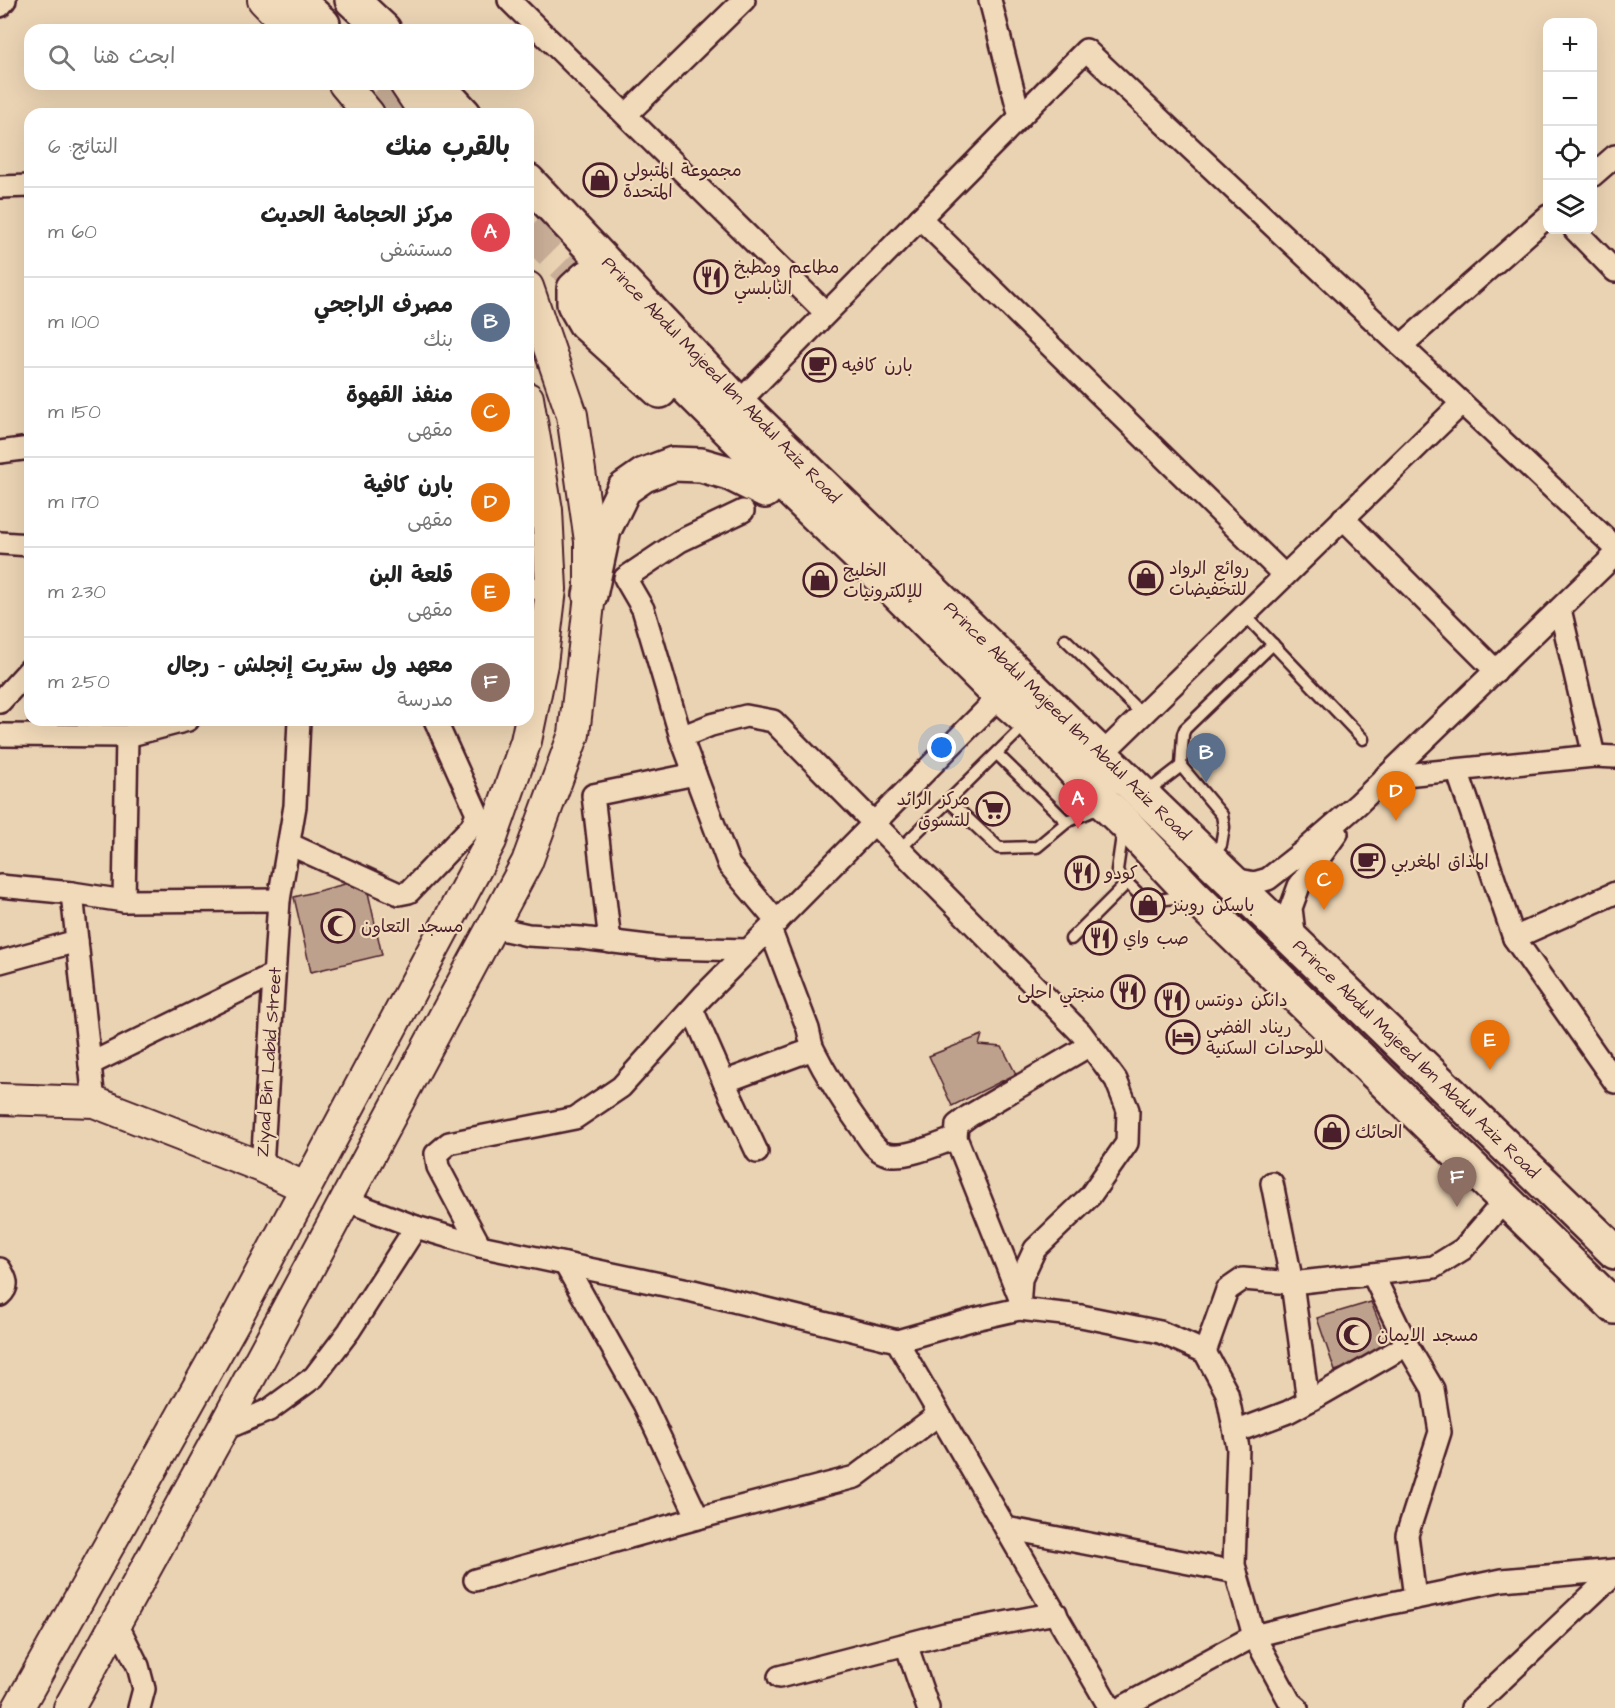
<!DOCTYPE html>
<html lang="ar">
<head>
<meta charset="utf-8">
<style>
  :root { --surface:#fff; --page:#f2f2f2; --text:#222; --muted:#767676; --line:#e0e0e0; --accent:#2563eb }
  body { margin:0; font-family:"Architects Daughter","Playpen Sans Arabic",sans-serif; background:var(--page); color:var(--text); direction:rtl }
  .controls { position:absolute; right:18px; top:18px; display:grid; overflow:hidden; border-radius:12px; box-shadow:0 6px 24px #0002 }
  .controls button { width:54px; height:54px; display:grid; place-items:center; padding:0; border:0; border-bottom:2px solid var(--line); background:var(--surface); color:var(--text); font:30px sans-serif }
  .you { position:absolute; left:942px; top:748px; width:21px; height:21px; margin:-15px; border:4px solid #fff; border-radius:50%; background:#1a73e8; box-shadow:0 0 0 9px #1a73e833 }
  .badge { display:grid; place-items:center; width:39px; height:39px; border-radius:50%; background:var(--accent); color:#fff; font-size:20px; font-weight:700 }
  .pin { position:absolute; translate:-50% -50px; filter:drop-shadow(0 2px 3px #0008) }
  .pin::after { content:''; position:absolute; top:32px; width:21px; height:18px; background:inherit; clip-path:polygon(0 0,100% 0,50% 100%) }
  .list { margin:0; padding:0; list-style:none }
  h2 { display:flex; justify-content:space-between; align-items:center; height:78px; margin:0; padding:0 24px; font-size:26px }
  h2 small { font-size:20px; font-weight:400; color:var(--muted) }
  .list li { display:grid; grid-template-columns:39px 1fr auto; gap:18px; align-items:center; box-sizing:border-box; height:90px; padding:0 24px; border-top:2px solid var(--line) }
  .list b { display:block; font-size:22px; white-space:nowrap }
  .list p { margin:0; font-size:20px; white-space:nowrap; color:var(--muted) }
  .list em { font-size:20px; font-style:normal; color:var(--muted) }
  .icon { flex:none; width:33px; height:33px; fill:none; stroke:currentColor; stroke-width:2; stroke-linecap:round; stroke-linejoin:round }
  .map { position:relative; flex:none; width:1615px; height:1708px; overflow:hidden; direction:ltr }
  .search { position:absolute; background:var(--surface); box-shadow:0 6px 24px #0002; left:24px; top:24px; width:510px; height:66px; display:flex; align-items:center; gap:15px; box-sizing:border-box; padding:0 21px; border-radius:18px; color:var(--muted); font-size:22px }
  .panel { position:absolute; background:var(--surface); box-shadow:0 6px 24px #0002; left:24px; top:108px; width:510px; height:618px; border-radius:18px; direction:rtl }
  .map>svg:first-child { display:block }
</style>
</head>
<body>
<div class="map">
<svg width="1615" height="1708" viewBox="0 0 1615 1708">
  <rect width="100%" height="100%" fill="#ead3b3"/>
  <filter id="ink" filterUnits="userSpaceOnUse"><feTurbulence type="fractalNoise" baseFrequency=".0167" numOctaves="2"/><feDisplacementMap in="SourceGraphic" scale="12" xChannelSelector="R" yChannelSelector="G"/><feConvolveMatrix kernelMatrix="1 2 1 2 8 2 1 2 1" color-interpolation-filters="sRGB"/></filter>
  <g filter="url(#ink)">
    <g fill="#bea18d" stroke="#4a1f2b" stroke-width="1.5">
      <polygon points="365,879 382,955 311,972 294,897"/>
      <polygon points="982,1035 979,1045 1002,1047 1016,1074 952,1106 929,1056"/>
      <polygon points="1371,1302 1391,1352 1335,1371 1317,1318"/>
    </g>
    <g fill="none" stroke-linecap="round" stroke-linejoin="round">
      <g stroke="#caaf98" stroke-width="33" stroke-dasharray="33 16" stroke-linecap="butt">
        <polyline points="383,84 413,114"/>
        <polyline points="528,229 601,302"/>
      </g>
      <defs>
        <g id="service">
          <polyline points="1244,614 1363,739"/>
          <polyline points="1065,639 1142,714"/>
          <polyline points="997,754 1067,822"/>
          <polyline points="1146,793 1181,766"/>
          <polyline points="949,801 999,848 1002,848 1037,847 1067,822 1101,807"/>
          <polyline points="1123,829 1117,870 1119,875 1147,902 1185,896"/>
          <polyline points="900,849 1016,734"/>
          <polyline points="1211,858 1221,845 1224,827 1222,815 1181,766 1183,734 1185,729 1273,644"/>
          <polyline points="1071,939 1127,883"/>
        </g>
        <g id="minor">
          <polyline points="509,0 826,313"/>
          <polyline points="990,0 1020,117"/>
          <polyline points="0,6 5,0"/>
          <polyline points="626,115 744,0"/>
          <polyline points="1592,176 1615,156"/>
          <polyline points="0,187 30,186"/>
          <polyline points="920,218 1284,575"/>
          <polyline points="1575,230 1615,271"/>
          <polyline points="1401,346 1548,216"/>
          <polyline points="738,403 1086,50 1615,547"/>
          <polyline points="0,452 30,448"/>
          <polyline points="743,511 680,541 625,578 643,609 681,737 729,865 777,922"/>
          <polyline points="1343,518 1496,671"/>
          <polyline points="0,543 30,545"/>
          <polyline points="528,588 551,589"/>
          <polyline points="1560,609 1594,756"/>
          <polyline points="0,702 30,669"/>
          <polyline points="0,735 127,736 188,720"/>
          <polyline points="681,737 711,725 746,716 773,721 1081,1033 1116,1080 1128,1110 1127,1143 1090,1196 1035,1249 1021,1279 1019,1309"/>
          <polyline points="1101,755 1462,403"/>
          <polyline points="1457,770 1514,938 1615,1082"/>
          <polyline points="1385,777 1594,756 1615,757"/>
          <polyline points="289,844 399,894 409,892 472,826 477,813 435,720"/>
          <polyline points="1229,878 1254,883 1268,879 1305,850 1358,804 1615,555"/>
          <polyline points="0,886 72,893 124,901 279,900"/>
          <polyline points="72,893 94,1102"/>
          <polyline points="124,901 127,736"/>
          <polyline points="492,927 528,935 581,938 664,948 748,950"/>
          <polyline points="1514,938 1615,893"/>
          <polyline points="1295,941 1291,908 1299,886 1337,833"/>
          <polyline points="610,942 593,795 695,774"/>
          <polyline points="0,962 77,941"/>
          <polyline points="692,1009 724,1082 757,1152"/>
          <path d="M812 1047C828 1079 842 1101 863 1130 868 1137 875 1150 884 1153 902 1161 938 1144 956 1138"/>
          <polyline points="90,1064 274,974"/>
          <polyline points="724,1082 808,1051 812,1047 808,1029 770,929"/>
          <polyline points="262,1167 279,900 295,806 299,720"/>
          <polyline points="1272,1183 1292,1283 1308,1401"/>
          <polyline points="345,1200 416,1227 480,1246 693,1291 897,1341 1110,1708"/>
          <polyline points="480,1246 438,1167 436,1154 449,1143 575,1118 621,1087 703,996 988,708"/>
          <polyline points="565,1264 644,1404 698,1518"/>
          <path d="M0 1269C6 1279 10 1286 0 1295"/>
          <polyline points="1373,1275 1407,1345 1433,1389 1440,1432 1407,1535 1415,1598"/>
          <polyline points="1019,1296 956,1138 957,1125 969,1116 1090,1045"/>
          <polyline points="897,1341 975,1319 1019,1309 1081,1316 1160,1332 1205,1352 1227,1393 1238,1448 1234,1565 1254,1636 1290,1702 1297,1708"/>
          <polyline points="1205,1352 1227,1290 1243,1279 1292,1283 1434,1267 1463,1249 1505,1200"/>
          <polyline points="222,1430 269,1410 314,1377 349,1331 416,1227"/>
          <polyline points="1235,1432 1288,1412 1320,1395 1407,1345"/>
          <polyline points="1006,1528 1236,1572"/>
          <polyline points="475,1580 698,1518 855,1477 939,1414"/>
          <polyline points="116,1622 138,1666 144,1689 139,1708"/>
          <polyline points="906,1644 928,1708"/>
          <polyline points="779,1677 945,1634 1056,1613"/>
          <polyline points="1121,1708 1254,1636 1358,1610 1502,1580 1615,1570"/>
          <polyline points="1472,1708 1615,1573"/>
        </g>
        <g id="secondary">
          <polyline points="263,0 292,30"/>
          <polyline points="344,84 369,114"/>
          <polyline points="405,84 425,114"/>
          <polyline points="0,1099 94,1102 262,1167 306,1188"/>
          <polyline points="18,1708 237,1317 491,841 526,741 542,664 551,589 547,510 528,398"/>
          <polyline points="69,1708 222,1430 527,862 574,734 590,595 590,541 572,415 528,287"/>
        </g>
        <g id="primary">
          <polyline points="297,0 323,24"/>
          <polyline points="352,0 384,30"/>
          <polyline points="436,84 464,114"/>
          <polyline points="528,181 738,403 1615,1252"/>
          <polyline points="626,300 595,278 586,278 574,289 574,304 585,323 660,391"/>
          <polyline points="602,303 767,468 886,582 997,693 1029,721 1106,805 1124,822 1193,895 1615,1307"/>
          <polyline points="590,595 604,530 624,489 644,475 673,464 701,465 729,473 765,491"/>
        </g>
      </defs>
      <use href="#service" stroke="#4a1f2b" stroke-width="15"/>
      <use href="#minor" stroke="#4a1f2b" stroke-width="26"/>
      <use href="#secondary" stroke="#4a1f2b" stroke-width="34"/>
      <use href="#primary" stroke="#4a1f2b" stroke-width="38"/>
      <use href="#service" stroke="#f1dab9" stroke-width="10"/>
      <use href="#minor" stroke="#f1dab9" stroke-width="21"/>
      <use href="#secondary" stroke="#f1dab9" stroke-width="30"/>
      <use href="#primary" stroke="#f1dab9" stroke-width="33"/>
    </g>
  </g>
  <defs>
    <symbol id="shop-ring" viewBox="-11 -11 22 22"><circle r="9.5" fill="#f1dab9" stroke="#4a1f2b" stroke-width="1.5"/><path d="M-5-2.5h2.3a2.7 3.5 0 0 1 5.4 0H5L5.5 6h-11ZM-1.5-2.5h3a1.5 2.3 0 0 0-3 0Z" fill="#4a1f2b"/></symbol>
    <symbol id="restaurant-ring" viewBox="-11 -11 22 22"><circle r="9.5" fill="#f1dab9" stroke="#4a1f2b" stroke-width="1.5"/><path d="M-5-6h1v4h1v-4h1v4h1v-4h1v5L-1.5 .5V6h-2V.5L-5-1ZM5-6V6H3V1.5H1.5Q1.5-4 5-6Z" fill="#4a1f2b"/></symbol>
    <symbol id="cafe-ring" viewBox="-11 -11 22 22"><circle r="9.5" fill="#f1dab9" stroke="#4a1f2b" stroke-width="1.5"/><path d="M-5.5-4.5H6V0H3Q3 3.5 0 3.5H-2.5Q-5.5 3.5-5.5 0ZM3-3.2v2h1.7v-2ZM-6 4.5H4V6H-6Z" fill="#4a1f2b"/></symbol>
    <symbol id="supermarket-ring" viewBox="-11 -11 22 22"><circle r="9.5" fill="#f1dab9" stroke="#4a1f2b" stroke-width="1.5"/><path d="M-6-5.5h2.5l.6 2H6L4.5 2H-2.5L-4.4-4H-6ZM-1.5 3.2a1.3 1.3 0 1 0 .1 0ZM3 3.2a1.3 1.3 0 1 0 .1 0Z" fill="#4a1f2b"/></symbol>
    <symbol id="mosque-ring" viewBox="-11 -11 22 22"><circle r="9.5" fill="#f1dab9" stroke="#4a1f2b" stroke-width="1.5"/><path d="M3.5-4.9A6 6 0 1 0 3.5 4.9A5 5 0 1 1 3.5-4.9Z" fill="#4a1f2b"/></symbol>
    <symbol id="hotel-ring" viewBox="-11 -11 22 22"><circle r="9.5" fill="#f1dab9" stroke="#4a1f2b" stroke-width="1.5"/><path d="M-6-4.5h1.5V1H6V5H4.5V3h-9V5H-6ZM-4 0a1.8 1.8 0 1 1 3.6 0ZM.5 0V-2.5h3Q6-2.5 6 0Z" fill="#4a1f2b"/></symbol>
  </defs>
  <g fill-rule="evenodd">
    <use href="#shop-ring" x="581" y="161" width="38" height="38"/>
    <use href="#restaurant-ring" x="692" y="258" width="38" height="38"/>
    <use href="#cafe-ring" x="800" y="346" width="38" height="38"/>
    <use href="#shop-ring" x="1127" y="559" width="38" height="38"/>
    <use href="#shop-ring" x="801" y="561" width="38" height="38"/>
    <use href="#supermarket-ring" x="974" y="790" width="38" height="38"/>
    <use href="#cafe-ring" x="1349" y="842" width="38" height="38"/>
    <use href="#restaurant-ring" x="1063" y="854" width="38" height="38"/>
    <use href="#shop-ring" x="1129" y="886" width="38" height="38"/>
    <use href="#mosque-ring" x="319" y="907" width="38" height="38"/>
    <use href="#restaurant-ring" x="1081" y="919" width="38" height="38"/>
    <use href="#restaurant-ring" x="1109" y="973" width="38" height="38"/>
    <use href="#restaurant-ring" x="1153" y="981" width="38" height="38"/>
    <use href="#hotel-ring" x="1164" y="1018" width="38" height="38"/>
    <use href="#shop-ring" x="1313" y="1113" width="38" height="38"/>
    <use href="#mosque-ring" x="1335" y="1316" width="38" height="38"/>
  </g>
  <g text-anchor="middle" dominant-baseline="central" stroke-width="4.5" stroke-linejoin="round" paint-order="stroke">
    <g font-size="18" fill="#4a1f2b" stroke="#f1dab9" text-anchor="start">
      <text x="623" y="170">مجموعة المتبولي<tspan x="623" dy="21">المتحدة</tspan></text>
      <text x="734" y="267">مطاعم ومطبخ<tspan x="734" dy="21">النابلسي</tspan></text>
      <text x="842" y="365">بارن كافيه</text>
      <text x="1169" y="568">روائع الرواد<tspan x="1169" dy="21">للتخفيضات</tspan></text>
      <text x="843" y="570">الخليج<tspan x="843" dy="21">للإلكترونيات</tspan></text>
      <text x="970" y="799" text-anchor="end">مركز الرائد<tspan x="970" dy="21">للتسوق</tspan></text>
      <text x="1391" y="861">المذاق المغربي</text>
      <text x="1105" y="873">كودو</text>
      <text x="1171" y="905">باسكن روبنز</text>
      <text x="361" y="926">مسجد التعاون</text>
      <text x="1123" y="938">صب واي</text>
      <text x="1105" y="992" text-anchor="end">منجتي احلى</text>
      <text x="1195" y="1000">دانكن دونتس</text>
      <text x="1206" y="1027">ريناد الفضي<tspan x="1206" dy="21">للوحدات السكنية</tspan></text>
      <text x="1355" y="1132">الحائك</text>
      <text x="1377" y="1335">مسجد الايمان</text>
    </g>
    <g font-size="18" fill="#4a1f2b" stroke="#f1dab9">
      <text transform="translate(721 380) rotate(46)">Prince Abdul Majeed Ibn Abdul Aziz Road</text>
      <text transform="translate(1067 721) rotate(44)">Prince Abdul Majeed Ibn Abdul Aziz Road</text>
      <text transform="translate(1416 1059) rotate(44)">Prince Abdul Majeed Ibn Abdul Aziz Road</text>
      <text transform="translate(269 1062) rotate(-86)">Ziyad Bin Labid Street</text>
    </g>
  </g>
</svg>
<div class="controls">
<button>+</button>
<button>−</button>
<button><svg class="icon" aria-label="locate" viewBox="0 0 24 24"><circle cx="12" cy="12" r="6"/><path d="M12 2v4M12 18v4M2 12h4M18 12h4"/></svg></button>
<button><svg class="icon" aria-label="layers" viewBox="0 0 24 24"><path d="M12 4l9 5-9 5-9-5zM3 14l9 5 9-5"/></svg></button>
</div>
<div class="you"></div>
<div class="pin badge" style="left:1078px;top:829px;background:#e0444e">A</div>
<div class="pin badge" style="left:1206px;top:783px;background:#5c6f8a">B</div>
<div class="pin badge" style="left:1324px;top:910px;background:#e8710a">C</div>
<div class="pin badge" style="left:1396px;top:821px;background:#e8710a">D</div>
<div class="pin badge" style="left:1490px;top:1070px;background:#e8710a">E</div>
<div class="pin badge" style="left:1457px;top:1207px;background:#8d6e63">F</div>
<div class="search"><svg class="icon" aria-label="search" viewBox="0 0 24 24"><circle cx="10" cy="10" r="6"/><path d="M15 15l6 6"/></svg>ابحث هنا</div>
<section class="panel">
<h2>بالقرب منك<small>النتائج: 6</small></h2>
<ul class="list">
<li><span class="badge" style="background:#e0444e">A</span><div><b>مركز الحجامة الحديث</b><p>مستشفى</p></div><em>60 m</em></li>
<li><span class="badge" style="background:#5c6f8a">B</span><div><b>مصرف الراجحي</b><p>بنك</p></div><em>100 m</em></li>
<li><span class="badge" style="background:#e8710a">C</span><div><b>منفذ القهوة</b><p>مقهى</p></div><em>150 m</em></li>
<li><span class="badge" style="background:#e8710a">D</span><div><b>بارن كافية</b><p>مقهى</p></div><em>170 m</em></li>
<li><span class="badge" style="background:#e8710a">E</span><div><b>قلعة البن</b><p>مقهى</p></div><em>230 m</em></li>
<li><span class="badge" style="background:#8d6e63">F</span><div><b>معهد ول ستريت إنجلش - رجال</b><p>مدرسة</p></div><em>250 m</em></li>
</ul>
</section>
</div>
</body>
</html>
